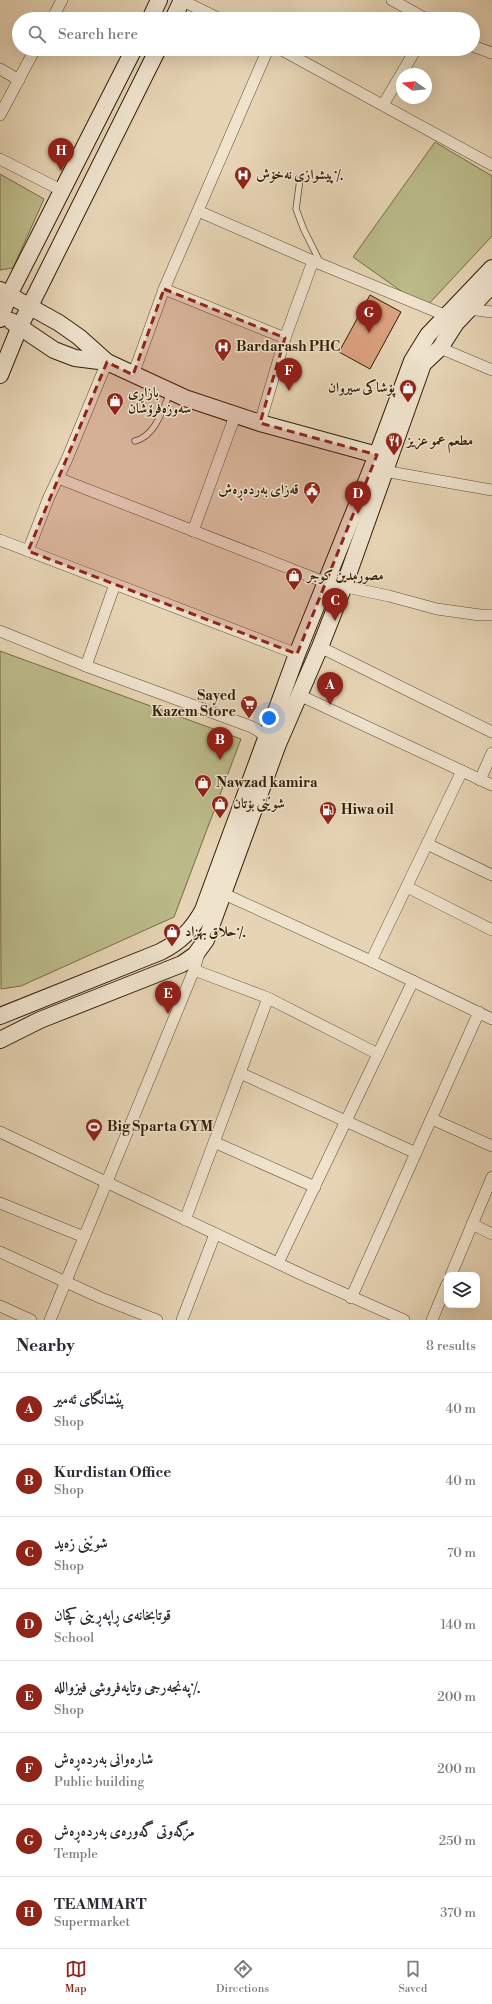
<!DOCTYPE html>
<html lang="en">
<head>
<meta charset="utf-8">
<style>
  :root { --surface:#fff; --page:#f2f2f3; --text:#2b2b33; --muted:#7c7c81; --line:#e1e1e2; --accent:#8f2418 }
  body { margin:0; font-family:"Libre Bodoni",Amiri,serif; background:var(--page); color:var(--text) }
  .controls { position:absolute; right:12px; bottom:12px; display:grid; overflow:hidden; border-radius:8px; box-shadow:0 4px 16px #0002 }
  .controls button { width:36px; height:36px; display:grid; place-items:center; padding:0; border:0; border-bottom:1px solid var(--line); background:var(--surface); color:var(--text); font:20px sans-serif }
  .compass { position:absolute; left:396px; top:68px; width:36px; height:36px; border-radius:50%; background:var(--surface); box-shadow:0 4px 16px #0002; rotate:285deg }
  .you { position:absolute; left:269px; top:718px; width:14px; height:14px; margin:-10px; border:3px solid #fff; border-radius:50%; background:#1a73e8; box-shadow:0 0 0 6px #1a73e833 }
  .badge { display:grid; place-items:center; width:26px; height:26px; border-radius:50%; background:var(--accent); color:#fff; font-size:13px; font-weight:700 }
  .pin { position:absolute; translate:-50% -33px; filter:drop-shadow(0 1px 2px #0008) }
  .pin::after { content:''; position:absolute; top:21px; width:14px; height:12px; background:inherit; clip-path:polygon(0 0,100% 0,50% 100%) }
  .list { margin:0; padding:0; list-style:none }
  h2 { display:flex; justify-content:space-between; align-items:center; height:52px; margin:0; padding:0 16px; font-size:17px }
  h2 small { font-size:13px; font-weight:400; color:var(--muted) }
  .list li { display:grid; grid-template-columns:26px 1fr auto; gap:12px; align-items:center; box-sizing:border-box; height:72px; padding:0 16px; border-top:1px solid var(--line) }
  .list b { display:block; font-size:15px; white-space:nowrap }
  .list p { margin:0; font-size:13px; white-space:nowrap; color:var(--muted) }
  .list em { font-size:13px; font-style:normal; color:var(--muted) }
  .icon { flex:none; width:22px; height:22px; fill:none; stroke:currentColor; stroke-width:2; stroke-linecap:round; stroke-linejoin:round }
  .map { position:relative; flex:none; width:492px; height:1320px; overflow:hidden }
  .search { position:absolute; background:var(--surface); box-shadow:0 4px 16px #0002; left:12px; right:12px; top:12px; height:44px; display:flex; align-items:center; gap:10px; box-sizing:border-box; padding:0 14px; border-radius:22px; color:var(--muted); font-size:15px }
  .sheet { height:628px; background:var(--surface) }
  nav { display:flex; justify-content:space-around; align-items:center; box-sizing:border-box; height:56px; border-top:1px solid var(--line); background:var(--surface); font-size:11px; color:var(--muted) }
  nav a { display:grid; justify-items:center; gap:2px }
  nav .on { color:var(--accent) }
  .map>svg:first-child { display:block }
</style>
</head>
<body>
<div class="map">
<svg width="492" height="1320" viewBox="0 0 492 1320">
  <rect width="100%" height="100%" fill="#e6d4b4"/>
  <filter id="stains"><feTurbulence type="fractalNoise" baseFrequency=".005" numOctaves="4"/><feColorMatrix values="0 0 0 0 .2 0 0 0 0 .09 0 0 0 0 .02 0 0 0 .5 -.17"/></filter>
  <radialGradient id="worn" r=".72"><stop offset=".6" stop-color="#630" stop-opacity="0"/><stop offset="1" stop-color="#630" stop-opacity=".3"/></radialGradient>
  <g fill="#bbbb89" stroke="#766c48">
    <polygon points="435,142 492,176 492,236 425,308 353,257"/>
    <polygon points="0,174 44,199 13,268 0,270"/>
    <polygon points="0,651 241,739 174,917 21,986 1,989"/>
  </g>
  <polygon fill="#dca280" stroke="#321d07" points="370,295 401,312 370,369 339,352"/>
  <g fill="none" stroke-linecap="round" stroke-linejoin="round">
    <defs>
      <g id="service">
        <polyline points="300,179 296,209 304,230 320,262"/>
        <path d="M135 441C155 436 162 411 170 393"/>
      </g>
      <g id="minor">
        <polyline points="181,0 220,19"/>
        <polyline points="392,0 426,19"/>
        <polyline points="52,19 62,0"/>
        <polyline points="473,46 492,53"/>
        <polyline points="280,49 492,165"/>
        <polyline points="0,69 19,80"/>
        <polyline points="383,105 416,49"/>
        <polyline points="0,115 35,49"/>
        <polyline points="0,159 63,191"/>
        <polyline points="198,211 313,261 447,316"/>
        <polyline points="164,289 285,338"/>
        <polyline points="469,309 492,312"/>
        <polyline points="440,348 492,370"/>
        <polyline points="133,375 164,289 268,49"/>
        <polyline points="260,423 285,338 313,261"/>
        <polyline points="384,471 492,490"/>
        <polyline points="58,478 327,583 389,596 437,609 480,615 492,615"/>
        <polyline points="193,531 235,416"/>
        <polyline points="0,540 297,654"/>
        <polyline points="28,551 49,497 67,459 107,362"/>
        <polyline points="0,631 86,666 252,727 266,736"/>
        <polyline points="320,647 492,732"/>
        <polyline points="86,666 115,584"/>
        <polyline points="299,695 492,785"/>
        <polyline points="480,780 492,753"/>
        <polyline points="427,844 492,875"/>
        <polyline points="407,887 492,930"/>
        <polyline points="222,893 371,961 492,1019"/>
        <polyline points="371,961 462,771"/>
        <polyline points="194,970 268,998 378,1054"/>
        <polyline points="240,1073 416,1153"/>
        <polyline points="432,1119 492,1146"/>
        <polyline points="0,1132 307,1277 404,1320"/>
        <polyline points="214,1142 315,1187"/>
        <polyline points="0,1203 84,1237"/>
        <polyline points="185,1220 268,998"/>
        <polyline points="472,1224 492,1234"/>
        <polyline points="0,1252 101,1298 157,1320"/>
        <polyline points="278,1263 413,981"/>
        <polyline points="451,1275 492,1177"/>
        <polyline points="351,1298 479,1012"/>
        <polyline points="0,1306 31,1320"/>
        <polyline points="50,1320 194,970 200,950"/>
        <polyline points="182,1320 215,1234"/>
        <polyline points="432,1320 447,1284"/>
      </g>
      <g id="secondary">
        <polyline points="150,19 159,0"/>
        <polyline points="173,19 182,0"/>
        <polyline points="0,290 59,323 79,337 107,362 185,398 260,423 377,455"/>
        <polyline points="0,319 9,295 134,49"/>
        <polyline points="11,321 54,350 75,358 107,362"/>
        <polyline points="0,375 20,326 158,49"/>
        <path d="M0 1016 160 952C180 942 192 930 203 910L297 654 377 455 412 361 428 335 492 268"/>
        <polyline points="0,1040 40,1020 182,964 195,955 206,940 278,744 320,647 344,586 423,364 440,348 456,323 492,285"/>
      </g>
    </defs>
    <use href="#service" stroke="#5f4b32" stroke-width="7"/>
    <use href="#minor" stroke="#5f4b32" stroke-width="12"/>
    <use href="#secondary" stroke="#321d07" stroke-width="18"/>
    <use href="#service" stroke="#efe3ce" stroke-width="5.5"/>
    <use href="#minor" stroke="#efe3ce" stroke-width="11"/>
    <use href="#secondary" stroke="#efe3ce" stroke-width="16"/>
  </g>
  <path fill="#8f2418" fill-opacity="0.2" stroke="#8f2418" stroke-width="3" stroke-dasharray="8 5" stroke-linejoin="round" d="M164 289 285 338 260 423 377 455 297 654 28 551 107 362 133 375Z"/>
  <defs>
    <symbol id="hospital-pin" viewBox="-11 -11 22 30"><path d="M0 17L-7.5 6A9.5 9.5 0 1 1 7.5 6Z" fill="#8f2418" stroke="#efe3ce"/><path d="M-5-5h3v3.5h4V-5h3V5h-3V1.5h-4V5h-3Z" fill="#fff"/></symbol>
    <symbol id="shop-pin" viewBox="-11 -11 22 30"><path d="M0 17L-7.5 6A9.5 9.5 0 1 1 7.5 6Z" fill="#8f2418" stroke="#efe3ce"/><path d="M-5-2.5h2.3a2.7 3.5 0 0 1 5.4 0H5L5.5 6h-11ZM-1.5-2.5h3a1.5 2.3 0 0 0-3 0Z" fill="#fff"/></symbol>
    <symbol id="restaurant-pin" viewBox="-11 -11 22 30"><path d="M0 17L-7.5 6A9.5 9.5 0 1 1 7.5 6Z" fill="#8f2418" stroke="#efe3ce"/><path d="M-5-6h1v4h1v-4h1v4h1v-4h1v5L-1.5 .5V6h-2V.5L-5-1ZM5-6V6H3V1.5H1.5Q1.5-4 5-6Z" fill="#fff"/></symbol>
    <symbol id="civic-pin" viewBox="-11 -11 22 30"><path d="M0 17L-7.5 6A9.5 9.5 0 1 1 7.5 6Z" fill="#8f2418" stroke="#efe3ce"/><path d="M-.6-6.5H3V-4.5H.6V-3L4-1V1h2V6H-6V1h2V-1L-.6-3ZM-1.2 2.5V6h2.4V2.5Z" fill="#fff"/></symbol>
    <symbol id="supermarket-pin" viewBox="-11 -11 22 30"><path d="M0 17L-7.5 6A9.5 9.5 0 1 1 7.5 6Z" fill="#8f2418" stroke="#efe3ce"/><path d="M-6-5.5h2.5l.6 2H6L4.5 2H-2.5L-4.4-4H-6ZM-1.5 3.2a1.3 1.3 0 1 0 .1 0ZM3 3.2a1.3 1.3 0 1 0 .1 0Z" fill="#fff"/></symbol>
    <symbol id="fuel-pin" viewBox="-11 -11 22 30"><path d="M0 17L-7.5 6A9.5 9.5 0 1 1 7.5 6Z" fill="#8f2418" stroke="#efe3ce"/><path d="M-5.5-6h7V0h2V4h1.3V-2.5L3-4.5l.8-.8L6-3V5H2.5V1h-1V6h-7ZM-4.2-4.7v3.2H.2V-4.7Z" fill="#fff"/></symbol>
    <symbol id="stadium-pin" viewBox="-11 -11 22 30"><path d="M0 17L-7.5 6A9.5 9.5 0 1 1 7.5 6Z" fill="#8f2418" stroke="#efe3ce"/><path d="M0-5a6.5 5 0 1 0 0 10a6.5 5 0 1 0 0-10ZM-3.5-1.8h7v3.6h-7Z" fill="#fff"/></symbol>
  </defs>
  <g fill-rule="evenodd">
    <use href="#hospital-pin" x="233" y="165" width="20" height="27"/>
    <use href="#hospital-pin" x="213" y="337" width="20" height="27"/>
    <use href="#shop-pin" x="398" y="378" width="20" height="27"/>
    <use href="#shop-pin" x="105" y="391" width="20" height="27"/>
    <use href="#restaurant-pin" x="384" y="431" width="20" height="27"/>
    <use href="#civic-pin" x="302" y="480" width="20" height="27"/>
    <use href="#shop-pin" x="284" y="566" width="20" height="27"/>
    <use href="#supermarket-pin" x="239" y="694" width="20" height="27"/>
    <use href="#shop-pin" x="193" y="773" width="20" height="27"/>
    <use href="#shop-pin" x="210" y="794" width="20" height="27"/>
    <use href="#fuel-pin" x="318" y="800" width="20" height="27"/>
    <use href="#shop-pin" x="162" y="922" width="20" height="27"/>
    <use href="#stadium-pin" x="84" y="1117" width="20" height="27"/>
  </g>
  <g text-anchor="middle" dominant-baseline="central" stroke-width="3" stroke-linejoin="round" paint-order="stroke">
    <g font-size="14" font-weight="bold" fill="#321d07" stroke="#efe3ce" text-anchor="start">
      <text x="256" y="175">پیشوازی نەخۆش٪</text>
      <text x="236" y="347">Bardarash PHC</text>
      <text x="395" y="388" text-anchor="end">پۆشاکی سیروان</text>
      <text x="128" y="393">بازاڕی<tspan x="128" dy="16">سەوزەفرۆشان</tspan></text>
      <text x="407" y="441">مطعم عمو عزيز</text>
      <text x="299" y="490" text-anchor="end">قەزای بەردەڕەش</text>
      <text x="307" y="576">مصورمدین كوجر</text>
      <text x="236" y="696" text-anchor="end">Sayed<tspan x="236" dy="16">Kazem Store</tspan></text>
      <text x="216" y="783">Nawzad kamira</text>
      <text x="233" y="804">شوێنی بۆتان</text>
      <text x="341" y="810">Hiwa oil</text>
      <text x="185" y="932">حلاق بهزاد٪</text>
      <text x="107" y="1127">Big Sparta GYM</text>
    </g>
  </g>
  <rect width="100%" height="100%" filter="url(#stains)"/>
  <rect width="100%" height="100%" fill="url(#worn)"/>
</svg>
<div class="controls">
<button><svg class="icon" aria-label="layers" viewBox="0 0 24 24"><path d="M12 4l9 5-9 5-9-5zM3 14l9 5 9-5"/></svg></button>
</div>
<svg class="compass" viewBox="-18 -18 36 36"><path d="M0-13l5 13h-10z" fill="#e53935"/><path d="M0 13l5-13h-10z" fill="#7c7c81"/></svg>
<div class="you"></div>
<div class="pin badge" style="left:330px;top:705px">A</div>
<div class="pin badge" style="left:220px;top:760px">B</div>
<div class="pin badge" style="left:335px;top:621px">C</div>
<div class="pin badge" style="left:358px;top:514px">D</div>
<div class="pin badge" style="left:168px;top:1014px">E</div>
<div class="pin badge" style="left:289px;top:391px">F</div>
<div class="pin badge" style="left:369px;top:333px">G</div>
<div class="pin badge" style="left:61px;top:171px">H</div>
<div class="search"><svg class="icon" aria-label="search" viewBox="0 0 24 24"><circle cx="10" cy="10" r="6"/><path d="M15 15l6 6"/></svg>Search here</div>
</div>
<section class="sheet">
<h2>Nearby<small>8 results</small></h2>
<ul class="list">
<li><span class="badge">A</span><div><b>پێشانگای ئەمیر</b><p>Shop</p></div><em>40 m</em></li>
<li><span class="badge">B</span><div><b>Kurdistan Office</b><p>Shop</p></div><em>40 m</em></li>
<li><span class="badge">C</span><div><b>شوێنی زەید</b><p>Shop</p></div><em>70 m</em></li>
<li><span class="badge">D</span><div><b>قوتابخانەی ڕاپەڕینی کچان</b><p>School</p></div><em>140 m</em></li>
<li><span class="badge">E</span><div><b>پەنجەرجی وتایەفروشی فیزواللە٪</b><p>Shop</p></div><em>200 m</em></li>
<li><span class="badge">F</span><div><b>شارەوانی بەردەڕەش</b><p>Public building</p></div><em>200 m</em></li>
<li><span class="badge">G</span><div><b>مزگەوتی گەورەی بەردەڕەش</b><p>Temple</p></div><em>250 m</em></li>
<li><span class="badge">H</span><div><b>TEAMMART</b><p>Supermarket</p></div><em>370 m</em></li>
</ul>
</section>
<nav>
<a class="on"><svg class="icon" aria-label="map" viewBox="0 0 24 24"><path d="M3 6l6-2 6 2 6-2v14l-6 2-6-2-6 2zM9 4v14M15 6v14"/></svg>Map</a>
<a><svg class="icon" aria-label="directions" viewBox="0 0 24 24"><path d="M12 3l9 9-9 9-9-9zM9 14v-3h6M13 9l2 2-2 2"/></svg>Directions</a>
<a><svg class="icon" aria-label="saved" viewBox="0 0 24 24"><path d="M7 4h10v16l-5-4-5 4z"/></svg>Saved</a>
</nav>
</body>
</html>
